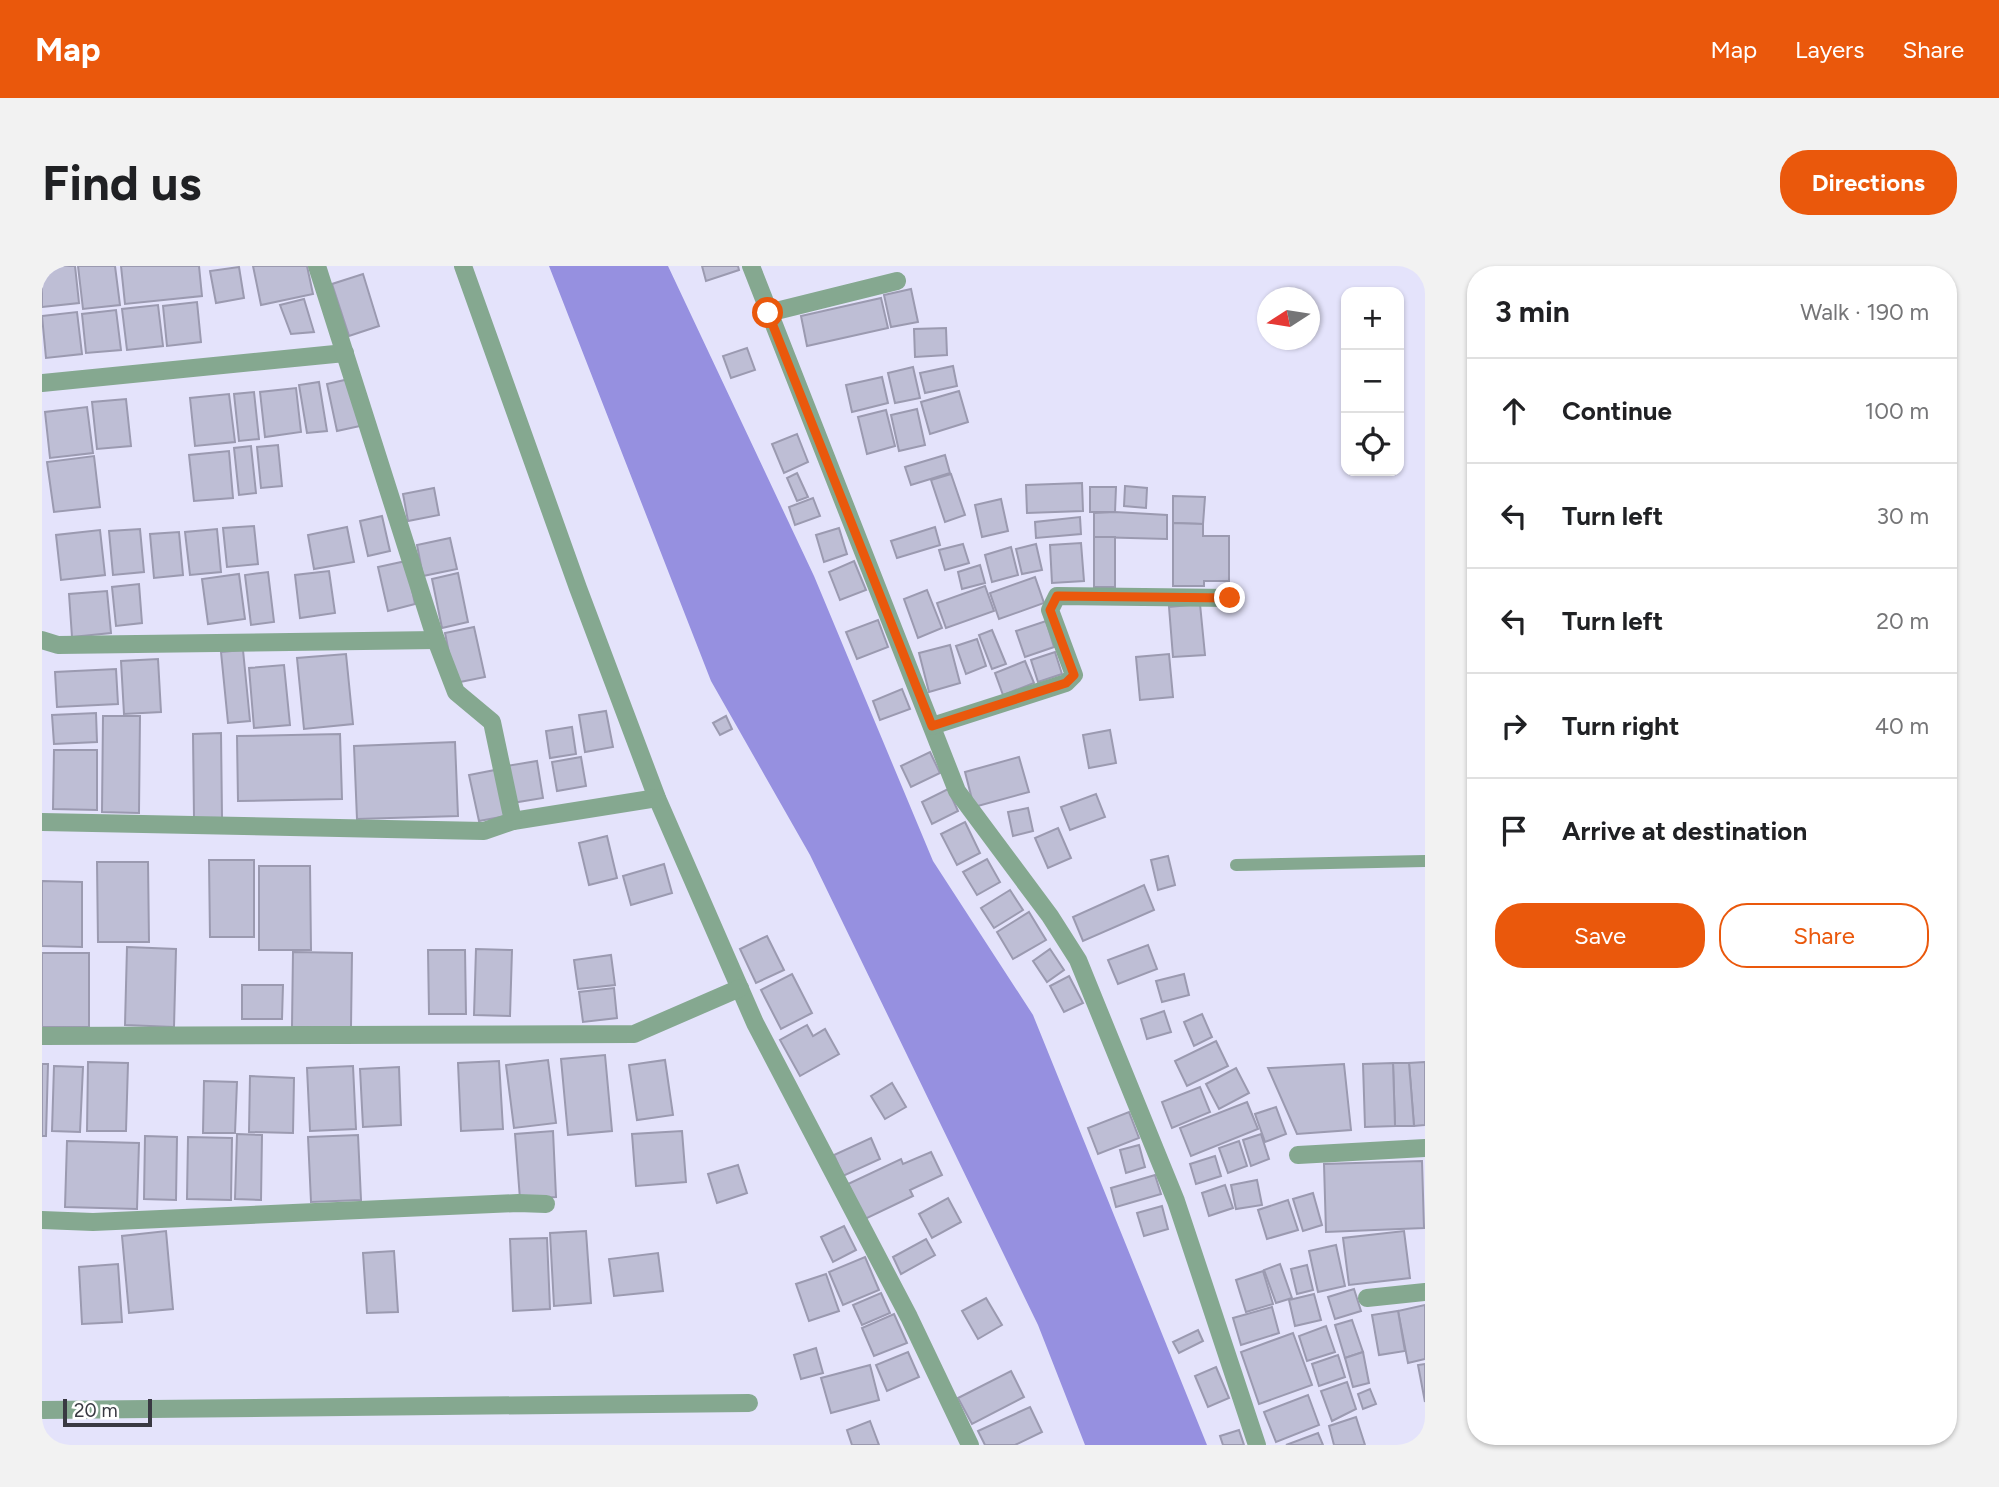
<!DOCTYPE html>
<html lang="en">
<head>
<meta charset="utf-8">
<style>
  :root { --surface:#fff; --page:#f2f2f2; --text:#202124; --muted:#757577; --line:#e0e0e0; --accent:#ea580c }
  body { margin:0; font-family:Figtree,sans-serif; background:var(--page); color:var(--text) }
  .controls { position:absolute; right:21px; top:21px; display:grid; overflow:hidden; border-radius:14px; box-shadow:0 2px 5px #0004 }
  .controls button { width:63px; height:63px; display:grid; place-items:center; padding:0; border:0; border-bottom:2px solid var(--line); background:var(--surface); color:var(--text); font:35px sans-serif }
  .compass { position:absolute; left:1215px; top:21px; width:63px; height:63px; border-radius:50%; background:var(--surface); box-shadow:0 2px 5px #0004; rotate:258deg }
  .scale { position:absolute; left:21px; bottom:18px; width:89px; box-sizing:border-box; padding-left:7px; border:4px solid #393942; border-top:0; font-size:19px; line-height:24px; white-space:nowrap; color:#393942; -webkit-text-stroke:5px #fff; paint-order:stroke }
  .stop { position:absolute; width:21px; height:21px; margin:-16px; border:5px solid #ea580c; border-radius:50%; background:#fff }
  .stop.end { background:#ea580c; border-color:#fff; box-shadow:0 2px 7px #0008 }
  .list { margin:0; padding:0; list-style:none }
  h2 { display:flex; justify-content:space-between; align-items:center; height:91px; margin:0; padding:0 28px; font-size:30px }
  h2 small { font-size:23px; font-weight:400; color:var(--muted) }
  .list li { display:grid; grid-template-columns:46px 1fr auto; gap:21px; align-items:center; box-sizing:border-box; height:105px; padding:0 28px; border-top:2px solid var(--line) }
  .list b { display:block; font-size:26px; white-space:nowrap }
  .list em { font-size:23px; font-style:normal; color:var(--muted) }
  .actions { display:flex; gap:14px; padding:21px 28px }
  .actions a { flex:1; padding:16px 0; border:2px solid var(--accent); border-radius:28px; text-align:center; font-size:24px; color:var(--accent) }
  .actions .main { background:var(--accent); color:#fff }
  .icon { flex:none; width:38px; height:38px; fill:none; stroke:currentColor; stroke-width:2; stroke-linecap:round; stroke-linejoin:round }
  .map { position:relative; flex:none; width:1383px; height:1179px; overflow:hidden; border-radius:28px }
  header { display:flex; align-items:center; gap:42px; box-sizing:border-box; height:98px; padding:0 35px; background:var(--accent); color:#fff }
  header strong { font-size:33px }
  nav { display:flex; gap:38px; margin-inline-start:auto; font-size:24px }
  .intro { display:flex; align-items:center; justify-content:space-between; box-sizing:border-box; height:168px; padding:0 42px }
  h1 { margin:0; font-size:49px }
  .button { padding:18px 32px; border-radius:28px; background:var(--accent); color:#fff; font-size:24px; font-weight:700 }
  main { display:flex; gap:42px; padding:0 42px }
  aside { flex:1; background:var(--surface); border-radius:28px; box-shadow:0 2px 5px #0004 }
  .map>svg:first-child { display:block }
</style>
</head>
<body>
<header>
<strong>Map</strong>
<nav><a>Map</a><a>Layers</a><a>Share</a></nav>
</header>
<div class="intro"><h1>Find us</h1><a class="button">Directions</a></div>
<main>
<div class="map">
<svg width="1383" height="1179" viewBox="0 0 1383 1179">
  <rect width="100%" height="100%" fill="#e4e3fb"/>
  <polygon fill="#9690e0" points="507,0 626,0 772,310 891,595 991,749 1165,1179 1043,1179 996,1059 768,589 669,415"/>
  <g fill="#bebed5" stroke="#9b9ab0" stroke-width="2">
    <polygon points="0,0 33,0 37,37 0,41"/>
    <polygon points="36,0 73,0 78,39 41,43"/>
    <polygon points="79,0 157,0 160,30 83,38"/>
    <polygon points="211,0 265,0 271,28 219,39"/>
    <polygon points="660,0 696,0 697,4 664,15"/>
    <polygon points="197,1 202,32 174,37 168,5"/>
    <polygon points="321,8 337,60 307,70 290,18"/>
    <polygon points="869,23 876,56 849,61 842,29"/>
    <polygon points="839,32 846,62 765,80 759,50"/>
    <polygon points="262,33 272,66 249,68 238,39"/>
    <polygon points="155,36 159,76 125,80 121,40"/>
    <polygon points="116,39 121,80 85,84 80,43"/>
    <polygon points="74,44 79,84 44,87 40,48"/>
    <polygon points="35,46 40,88 4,92 0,50"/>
    <polygon points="904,62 905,89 873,91 872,63"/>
    <polygon points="705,82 713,104 689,112 681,90"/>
    <polygon points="911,100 915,120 883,127 878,107"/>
    <polygon points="871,101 878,132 853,137 846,107"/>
    <polygon points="840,111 846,137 810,146 804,119"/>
    <polygon points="307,113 318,160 295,165 285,118"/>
    <polygon points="277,116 285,165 265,167 257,119"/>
    <polygon points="254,122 259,166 223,171 218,126"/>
    <polygon points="917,125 926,156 888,168 879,136"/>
    <polygon points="212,126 217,173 197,175 192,128"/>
    <polygon points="187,128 193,176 153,180 148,132"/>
    <polygon points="84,133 89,180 55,183 50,136"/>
    <polygon points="45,141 51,187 8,192 3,146"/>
    <polygon points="875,143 883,179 857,185 849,149"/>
    <polygon points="844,144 853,180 825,188 816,151"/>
    <polygon points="755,168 766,196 742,207 730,178"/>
    <polygon points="236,179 240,220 219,222 215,181"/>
    <polygon points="209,180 214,227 197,229 192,182"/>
    <polygon points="187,185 191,232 152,235 147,189"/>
    <polygon points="903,189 908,207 869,219 863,201"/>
    <polygon points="52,190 58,241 12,246 5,196"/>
    <polygon points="755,207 766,231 755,235 745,212"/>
    <polygon points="909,208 923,249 903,256 889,214"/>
    <polygon points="1040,217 1041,245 985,247 984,219"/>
    <polygon points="1083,220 1105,222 1104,242 1082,240"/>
    <polygon points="1048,221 1074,221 1073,246 1048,246"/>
    <polygon points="392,222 397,249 366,255 361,228"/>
    <polygon points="1131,230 1163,231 1161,258 1131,257"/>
    <polygon points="771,232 778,250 753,259 747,241"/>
    <polygon points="959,233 966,265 940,271 933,239"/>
    <polygon points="1073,246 1125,249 1125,273 1052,271 1052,247"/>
    <polygon points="340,250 348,285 326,290 318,255"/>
    <polygon points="1038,251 1039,268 994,272 993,256"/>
    <polygon points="1131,257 1161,258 1161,270 1187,270 1187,315 1162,315 1162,320 1131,320"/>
    <polygon points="212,260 216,298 185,301 181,262"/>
    <polygon points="305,261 312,296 272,303 266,269"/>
    <polygon points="893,261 898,279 855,292 849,275"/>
    <polygon points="797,262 805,288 782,296 774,269"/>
    <polygon points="98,263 102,306 71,309 67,265"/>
    <polygon points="175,263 179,306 148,309 143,266"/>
    <polygon points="58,264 63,309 19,314 14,269"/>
    <polygon points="137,266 141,309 112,312 108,268"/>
    <rect x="1052" y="271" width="21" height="50"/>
    <polygon points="408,272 415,303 381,310 375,279"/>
    <polygon points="1039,277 1042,315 1010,317 1008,279"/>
    <polygon points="921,278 927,297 903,304 897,284"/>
    <polygon points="994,278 1000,304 980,308 974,283"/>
    <polygon points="969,281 976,309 950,316 943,289"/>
    <polygon points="364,295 373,338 346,345 336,301"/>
    <polygon points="812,295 824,324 798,334 787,306"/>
    <polygon points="938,299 943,317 920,323 916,306"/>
    <polygon points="287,305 293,347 258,352 253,309"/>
    <polygon points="226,306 232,356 209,359 203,309"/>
    <polygon points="416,307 426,356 400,362 390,313"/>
    <polygon points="197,308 203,353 166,358 160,313"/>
    <polygon points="993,311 1002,337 957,353 948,327"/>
    <polygon points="97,318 100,357 74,360 70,321"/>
    <polygon points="943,320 952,345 904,362 895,337"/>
    <polygon points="885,324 900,362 876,372 862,333"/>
    <polygon points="65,325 69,367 30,371 27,328"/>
    <polygon points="1158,338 1163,389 1131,391 1127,341"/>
    <polygon points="836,354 846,381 815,393 804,366"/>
    <polygon points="1004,355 1012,381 983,391 974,365"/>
    <polygon points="432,361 443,411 413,417 403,367"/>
    <polygon points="950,364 964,398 950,403 937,369"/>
    <polygon points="935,373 944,400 924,408 914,380"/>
    <polygon points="908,379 918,417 887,426 877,387"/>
    <polygon points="201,384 208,455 186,457 179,386"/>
    <polygon points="1013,386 1020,408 996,416 989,394"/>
    <polygon points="304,388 311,458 262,463 255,392"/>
    <polygon points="1127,388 1131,431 1098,434 1094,391"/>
    <polygon points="116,393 119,446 82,448 79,395"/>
    <polygon points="983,395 992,417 961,429 953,407"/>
    <polygon points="242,399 248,459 212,462 207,402"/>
    <polygon points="74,403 76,438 15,441 13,406"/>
    <polygon points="860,423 868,443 838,454 831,435"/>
    <polygon points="564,445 571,481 543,486 537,449"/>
    <polygon points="54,447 55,476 12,478 10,449"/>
    <polygon points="61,450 98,450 97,547 60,546"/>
    <polygon points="684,450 690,463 678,469 671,457"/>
    <polygon points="530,461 534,488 508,492 504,465"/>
    <polygon points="1068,464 1074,497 1047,502 1041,469"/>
    <polygon points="179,467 180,552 152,552 151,468"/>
    <polygon points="298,468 300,533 196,535 195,470"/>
    <polygon points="413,476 416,550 315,553 312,480"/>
    <polygon points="12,484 55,484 55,544 11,543"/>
    <polygon points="888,486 898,507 869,521 859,500"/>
    <polygon points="539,491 544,520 515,525 510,496"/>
    <polygon points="977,491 987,526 932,541 923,506"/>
    <polygon points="495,495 501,532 470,537 465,500"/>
    <polygon points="453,504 464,550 437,555 427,509"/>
    <polygon points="906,523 916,545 890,558 880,536"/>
    <polygon points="1054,528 1063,551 1028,564 1019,541"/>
    <polygon points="986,542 991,565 971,570 966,546"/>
    <polygon points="923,556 938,587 915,599 899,568"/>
    <polygon points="1016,562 1029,592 1006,602 993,572"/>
    <polygon points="565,570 575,612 547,619 537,577"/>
    <polygon points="1126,590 1133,619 1116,624 1109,594"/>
    <polygon points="945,593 958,616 935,629 921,606"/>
    <polygon points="167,594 212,594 212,671 168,671"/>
    <polygon points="55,596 106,596 107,676 56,676"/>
    <polygon points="622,598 630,627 589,639 581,610"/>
    <polygon points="217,600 268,600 269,684 217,684"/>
    <polygon points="0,615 40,616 40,681 0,680"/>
    <polygon points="1102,619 1112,644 1041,675 1031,651"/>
    <polygon points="968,624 981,644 952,662 939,642"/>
    <polygon points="987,646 1004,674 971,693 955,666"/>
    <polygon points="725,670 742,704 714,717 698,683"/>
    <polygon points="1106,679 1115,703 1076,718 1066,694"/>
    <polygon points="85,681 134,683 132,761 83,759"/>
    <polygon points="434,683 470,684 468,750 432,749"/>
    <polygon points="1008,683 1022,704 1005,716 991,695"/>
    <polygon points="386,684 423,684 424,748 387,748"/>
    <polygon points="251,686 310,687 309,761 250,761"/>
    <rect x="0" y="687" width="47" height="74"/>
    <polygon points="569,689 573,719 536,723 532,694"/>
    <polygon points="750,708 770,747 739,763 719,724"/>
    <polygon points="1142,708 1147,729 1120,736 1114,715"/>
    <polygon points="1027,710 1041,737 1022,746 1008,720"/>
    <polygon points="200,719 241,719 240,753 200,753"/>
    <polygon points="572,722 575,752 541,756 537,726"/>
    <polygon points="1122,745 1129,766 1105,773 1099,753"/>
    <polygon points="1160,748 1170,771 1152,780 1142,756"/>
    <polygon points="765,759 771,770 783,763 797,788 758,810 738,774"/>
    <polygon points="1174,775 1186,800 1145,820 1133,795"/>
    <polygon points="563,789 570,865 526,869 519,793"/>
    <polygon points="506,794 514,857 472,862 464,799"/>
    <polygon points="623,794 631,849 595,854 587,799"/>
    <polygon points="457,795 461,863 419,865 416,797"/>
    <polygon points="46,796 86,797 84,865 45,865"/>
    <polygon points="1383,796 1383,859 1372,860 1367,797"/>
    <polygon points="1351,797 1367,797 1372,860 1353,860"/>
    <polygon points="1351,797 1353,860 1323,861 1321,798"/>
    <polygon points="0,798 6,798 4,870 0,870"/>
    <polygon points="1302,798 1309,864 1255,868 1226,802"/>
    <polygon points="12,800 41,801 38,866 10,865"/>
    <polygon points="311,800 314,863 268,865 265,802"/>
    <polygon points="357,801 359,859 321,861 318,803"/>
    <polygon points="1194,802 1207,827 1177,843 1164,818"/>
    <polygon points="208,810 252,812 251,867 207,866"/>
    <polygon points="162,815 195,816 193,867 161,867"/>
    <polygon points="850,817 864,841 843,853 829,830"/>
    <polygon points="1158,821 1168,846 1130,862 1120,836"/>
    <polygon points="1205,836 1216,863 1149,890 1138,862"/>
    <polygon points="1234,841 1244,868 1223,876 1213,848"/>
    <polygon points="1087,846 1097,872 1056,888 1046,862"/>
    <polygon points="511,865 514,931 478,933 473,868"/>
    <polygon points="640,865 644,916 594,920 590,868"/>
    <polygon points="195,868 220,869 219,934 193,933"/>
    <polygon points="1219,868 1227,893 1209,900 1201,874"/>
    <polygon points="316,869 319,934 269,936 266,871"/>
    <polygon points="103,870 135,871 134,934 102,933"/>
    <polygon points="146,871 190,872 189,934 145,933"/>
    <polygon points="829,872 838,893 801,910 792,889"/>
    <polygon points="25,875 97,877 95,943 23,941"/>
    <polygon points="1197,875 1205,900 1186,907 1177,882"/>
    <polygon points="1097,879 1103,901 1084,907 1078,884"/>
    <polygon points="889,886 900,909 868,924 871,930 823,953 806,918 859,893 861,898"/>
    <polygon points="1173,890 1179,910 1154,918 1148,898"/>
    <polygon points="1380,895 1382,962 1284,966 1282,898"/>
    <polygon points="696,899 705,927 675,937 666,908"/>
    <polygon points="1113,909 1119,928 1074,941 1069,922"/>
    <polygon points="1215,914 1220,939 1194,943 1189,919"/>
    <polygon points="1183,919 1191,942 1167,950 1160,927"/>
    <polygon points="1271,927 1280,959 1261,965 1251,933"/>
    <polygon points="906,932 919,956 890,972 877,948"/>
    <polygon points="1246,934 1256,964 1225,973 1216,944"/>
    <polygon points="1120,940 1126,963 1102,970 1095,947"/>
    <polygon points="802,960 814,984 791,996 779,971"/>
    <polygon points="124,965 131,1043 87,1047 80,970"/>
    <polygon points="544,965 549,1037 512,1040 508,967"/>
    <polygon points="1362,965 1368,1012 1307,1019 1301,972"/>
    <polygon points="505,972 508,1043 471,1045 468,973"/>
    <polygon points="884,973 893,989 859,1008 851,991"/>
    <polygon points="1294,979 1303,1020 1276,1026 1267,985"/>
    <polygon points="352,985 356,1046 325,1047 321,987"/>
    <polygon points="616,987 621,1025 572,1030 567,993"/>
    <polygon points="823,991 837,1024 801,1039 787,1006"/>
    <polygon points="76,998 80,1056 40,1058 37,1001"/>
    <polygon points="1238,998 1250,1032 1234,1037 1222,1004"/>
    <polygon points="1265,999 1271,1024 1255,1028 1249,1003"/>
    <polygon points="1221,1005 1231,1038 1204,1046 1194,1014"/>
    <polygon points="784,1008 797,1045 767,1055 754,1018"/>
    <polygon points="1312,1023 1319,1045 1293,1053 1286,1031"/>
    <polygon points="839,1027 848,1047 820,1059 811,1039"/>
    <polygon points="1272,1028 1279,1054 1253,1060 1247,1034"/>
    <polygon points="944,1032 960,1059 936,1073 920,1045"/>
    <polygon points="1383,1039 1383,1093 1366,1097 1356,1045"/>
    <polygon points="1230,1041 1237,1067 1199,1079 1191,1052"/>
    <polygon points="1356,1045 1363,1085 1337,1089 1330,1049"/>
    <polygon points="852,1048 865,1077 832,1090 820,1062"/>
    <polygon points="1310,1054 1321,1086 1303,1092 1293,1059"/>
    <polygon points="1284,1060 1293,1086 1265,1095 1257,1070"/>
    <polygon points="1156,1064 1161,1075 1137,1087 1131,1076"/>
    <polygon points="1251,1067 1270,1119 1217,1138 1199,1086"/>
    <polygon points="774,1082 781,1107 759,1113 752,1089"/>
    <polygon points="866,1086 877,1111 845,1125 834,1099"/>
    <polygon points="1321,1086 1327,1117 1311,1121 1303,1092"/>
    <polygon points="1296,1089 1303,1111 1277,1120 1270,1098"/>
    <polygon points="1383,1098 1383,1136 1376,1099"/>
    <polygon points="828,1099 837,1134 789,1147 779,1112"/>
    <polygon points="1174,1101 1187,1132 1166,1141 1153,1110"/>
    <polygon points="969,1105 982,1131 930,1158 916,1132"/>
    <polygon points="1305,1116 1314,1143 1290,1155 1279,1125"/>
    <polygon points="1328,1123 1334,1138 1321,1143 1316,1128"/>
    <polygon points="1266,1129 1277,1159 1234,1176 1222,1146"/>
    <polygon points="988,1141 1000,1166 973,1179 943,1179 936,1165"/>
    <polygon points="1314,1151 1323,1179 1292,1179 1287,1160"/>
    <polygon points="828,1155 837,1179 810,1179 805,1164"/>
    <polygon points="1197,1164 1202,1179 1181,1179 1178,1170"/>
    <polygon points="1276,1167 1281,1179 1244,1179"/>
  </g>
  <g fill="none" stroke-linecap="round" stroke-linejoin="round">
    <polyline stroke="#85a890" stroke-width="12" points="1194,599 1383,595"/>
    <g stroke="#85a890" stroke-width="18">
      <polyline points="421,0 536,322 615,532 713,757 867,1051 928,1179"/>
      <polyline points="709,0 915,525 1008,650 1036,694 1134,935 1215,1179"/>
      <polyline points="726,47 855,15"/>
      <polyline points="0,117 303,87"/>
      <polyline points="0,374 16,379 394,374"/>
      <polyline points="890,460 1024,417 1032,409 1008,344 1015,330 1188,332"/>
      <polyline points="471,555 615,532"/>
      <polyline points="0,556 442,565 471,555 450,456 414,426 394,374 275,0"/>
      <polyline points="0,770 592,768 698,722"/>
      <polyline points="1256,889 1383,882"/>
      <polyline points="0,954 51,956 476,937 504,938"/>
      <polyline points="1325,1032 1383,1026"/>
      <polyline points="0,1144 707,1137"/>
    </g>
  </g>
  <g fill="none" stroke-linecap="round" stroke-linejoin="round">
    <polyline stroke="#ea580c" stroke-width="9" points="726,47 890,460 1024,417 1032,409 1008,344 1015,330 1188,332"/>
  </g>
</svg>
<div class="controls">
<button>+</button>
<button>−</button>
<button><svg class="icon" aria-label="locate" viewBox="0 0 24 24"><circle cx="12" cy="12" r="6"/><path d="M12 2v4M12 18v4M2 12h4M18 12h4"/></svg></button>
</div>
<svg class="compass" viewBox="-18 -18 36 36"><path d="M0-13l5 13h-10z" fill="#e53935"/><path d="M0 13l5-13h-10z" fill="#757577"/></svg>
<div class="scale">20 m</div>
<div class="stop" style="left:726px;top:47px"></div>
<div class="stop end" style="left:1188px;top:332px"></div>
</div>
<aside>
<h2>3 min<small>Walk · 190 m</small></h2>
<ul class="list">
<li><svg class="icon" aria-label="ahead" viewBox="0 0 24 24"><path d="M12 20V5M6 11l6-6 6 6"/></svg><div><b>Continue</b></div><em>100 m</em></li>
<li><svg class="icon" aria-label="left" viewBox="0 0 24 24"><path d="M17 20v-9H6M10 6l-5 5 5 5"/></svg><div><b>Turn left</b></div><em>30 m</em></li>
<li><svg class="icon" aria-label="left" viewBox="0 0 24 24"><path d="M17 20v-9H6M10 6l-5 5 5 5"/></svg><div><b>Turn left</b></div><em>20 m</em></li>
<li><svg class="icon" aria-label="right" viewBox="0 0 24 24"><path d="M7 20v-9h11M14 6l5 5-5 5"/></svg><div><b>Turn right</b></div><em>40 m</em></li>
<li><svg class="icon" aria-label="arrive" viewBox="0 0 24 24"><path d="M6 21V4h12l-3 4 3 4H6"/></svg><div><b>Arrive at destination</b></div></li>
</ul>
<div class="actions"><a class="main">Save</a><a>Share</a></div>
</aside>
</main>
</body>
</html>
